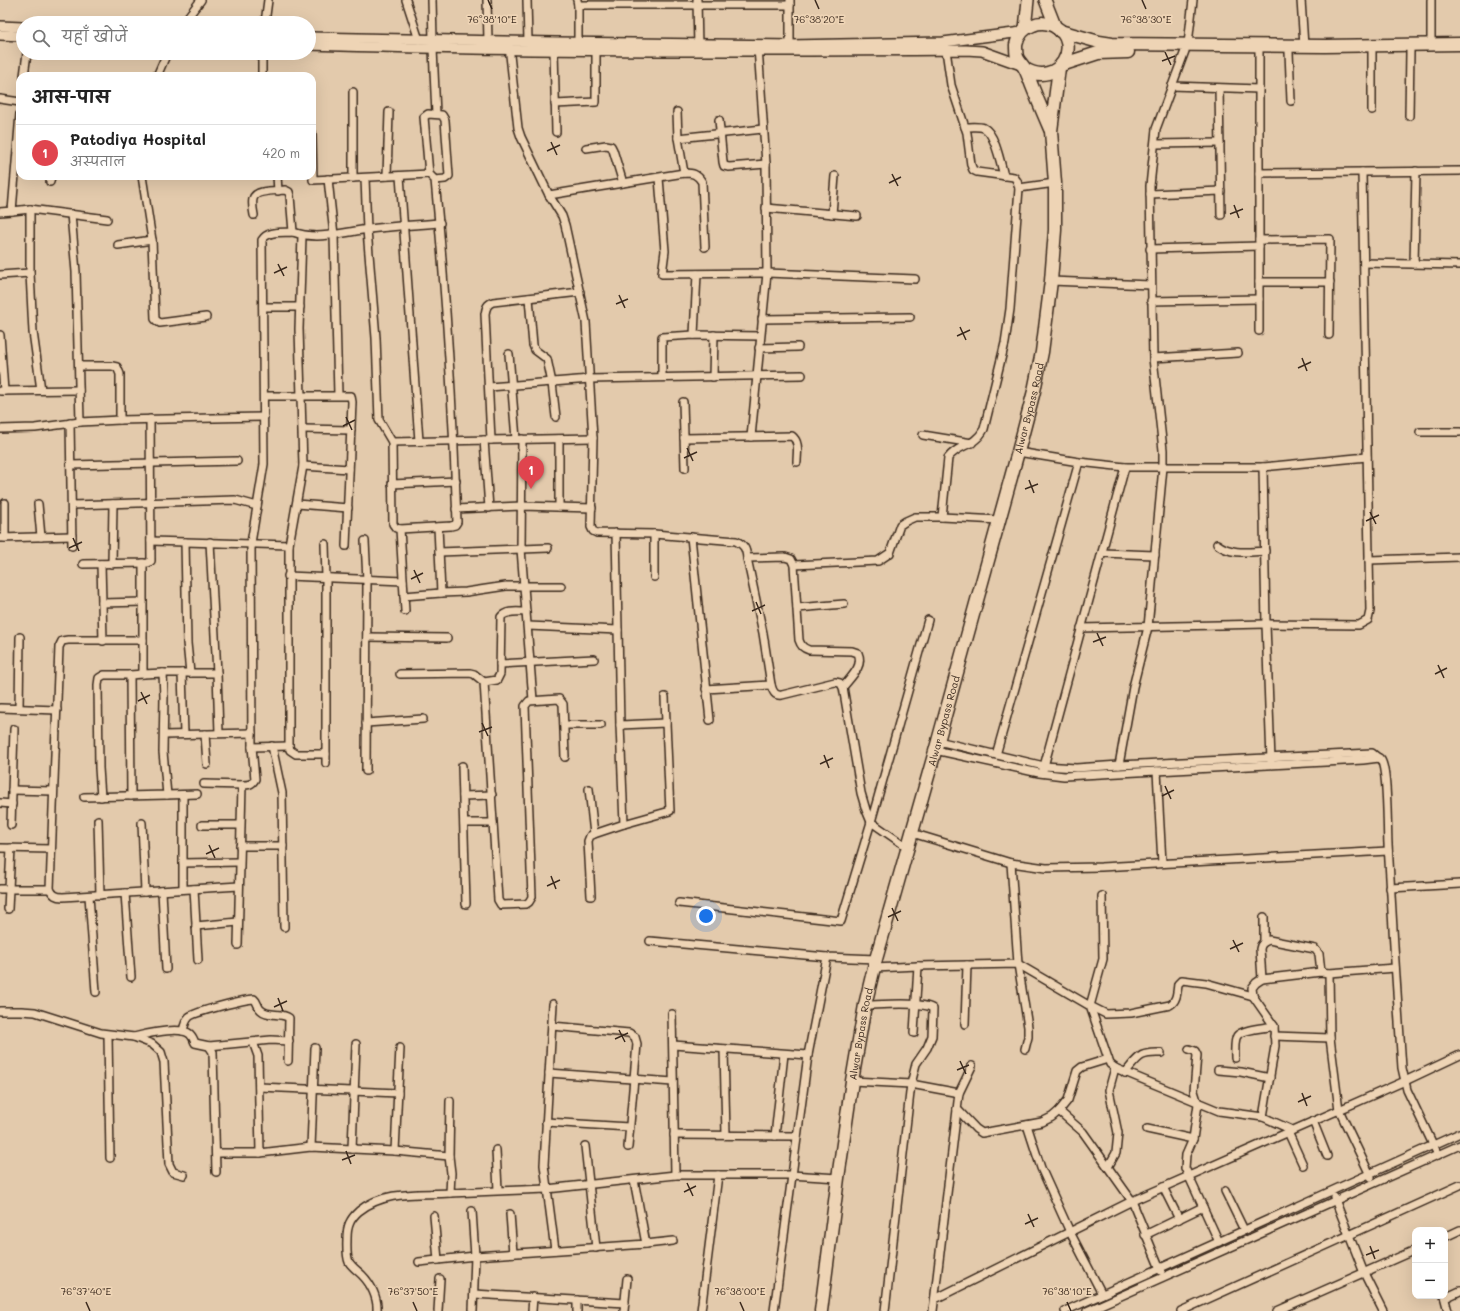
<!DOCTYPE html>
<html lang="hi">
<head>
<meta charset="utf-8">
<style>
  :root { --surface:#fff; --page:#f6f6f6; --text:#222; --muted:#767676; --line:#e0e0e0; --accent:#d1495b }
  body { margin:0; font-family:Mali,"Playpen Sans Deva",sans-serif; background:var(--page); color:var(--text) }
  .controls { position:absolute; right:12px; bottom:12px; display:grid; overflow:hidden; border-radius:8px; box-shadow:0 4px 16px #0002 }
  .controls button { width:36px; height:36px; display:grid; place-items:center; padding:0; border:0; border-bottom:1px solid var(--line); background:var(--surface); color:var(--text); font:20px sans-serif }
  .you { position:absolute; left:706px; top:916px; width:14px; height:14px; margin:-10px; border:3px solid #fff; border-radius:50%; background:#1a73e8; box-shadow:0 0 0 6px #1a73e833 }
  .badge { display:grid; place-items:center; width:26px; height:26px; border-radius:50%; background:var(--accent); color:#fff; font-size:13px; font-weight:700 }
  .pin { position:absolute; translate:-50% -33px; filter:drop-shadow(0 1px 2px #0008) }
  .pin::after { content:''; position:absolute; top:21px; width:14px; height:12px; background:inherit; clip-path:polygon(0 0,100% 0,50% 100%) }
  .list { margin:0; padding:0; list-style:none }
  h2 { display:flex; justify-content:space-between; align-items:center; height:52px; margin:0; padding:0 16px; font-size:17px }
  h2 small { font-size:13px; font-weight:400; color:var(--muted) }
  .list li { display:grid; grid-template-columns:26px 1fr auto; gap:12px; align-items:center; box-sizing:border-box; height:56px; padding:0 16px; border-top:1px solid var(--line) }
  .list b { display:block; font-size:15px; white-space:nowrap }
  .list p { margin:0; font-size:13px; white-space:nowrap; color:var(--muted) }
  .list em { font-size:13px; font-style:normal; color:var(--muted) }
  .icon { flex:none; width:22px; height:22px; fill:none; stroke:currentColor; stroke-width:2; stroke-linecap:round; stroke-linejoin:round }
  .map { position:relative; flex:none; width:1460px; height:1311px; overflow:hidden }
  .search { position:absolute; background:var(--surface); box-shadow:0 4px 16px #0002; left:16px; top:16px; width:300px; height:44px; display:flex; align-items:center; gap:10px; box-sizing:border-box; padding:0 14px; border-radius:22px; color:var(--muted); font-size:15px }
  .panel { position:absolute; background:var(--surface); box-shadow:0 4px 16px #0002; left:16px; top:72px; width:300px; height:108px; border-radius:12px }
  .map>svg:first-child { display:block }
</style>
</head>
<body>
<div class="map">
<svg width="1460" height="1311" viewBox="0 0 1460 1311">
  <rect width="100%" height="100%" fill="#e3caac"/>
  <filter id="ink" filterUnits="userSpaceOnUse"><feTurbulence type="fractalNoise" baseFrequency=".025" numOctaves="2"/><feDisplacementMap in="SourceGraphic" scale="8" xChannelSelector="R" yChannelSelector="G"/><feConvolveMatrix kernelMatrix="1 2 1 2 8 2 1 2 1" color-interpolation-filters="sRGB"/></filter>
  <g filter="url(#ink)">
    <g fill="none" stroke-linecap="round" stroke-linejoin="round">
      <defs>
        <g id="minor">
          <polyline points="406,0 419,40"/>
          <polyline points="432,0 433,40"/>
          <polyline points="487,0 488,41"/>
          <polyline points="527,0 528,42"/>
          <polyline points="577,0 578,5 578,46"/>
          <polyline points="697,0 698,48"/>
          <polyline points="790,0 790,45"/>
          <polyline points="1301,0 1304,46"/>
          <polyline points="578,5 790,5"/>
          <polyline points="183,23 201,0"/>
          <polyline points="265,23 268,0"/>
          <polyline points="1188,44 1193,0"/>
          <polyline points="1431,44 1431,0"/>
          <path d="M509 46 518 128 521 137 549 195 562 216 565 225 586 322 593 438 591 527 593 531 597 533 654 534 736 541C744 545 746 548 747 558L785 557 791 559 794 565 878 561 890 553 900 525 906 521 915 517H942L999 520"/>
          <polyline points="433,49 436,114"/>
          <polyline points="554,50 556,132"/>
          <polyline points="946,50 951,85 967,133 971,165 973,170 977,172 1014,177 1017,181 1019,188"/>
          <polyline points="1259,51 1259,331"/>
          <polyline points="1289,52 1291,101"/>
          <polyline points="1372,52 1372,110"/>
          <polyline points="24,76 27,53"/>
          <polyline points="157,76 167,53"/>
          <polyline points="262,76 262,53"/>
          <polyline points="1172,86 1259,89"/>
          <polyline points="1219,88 1221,215"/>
          <polyline points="353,92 353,178"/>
          <polyline points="0,99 20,102"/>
          <polyline points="555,104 596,102 596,51"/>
          <polyline points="677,112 678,138 684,173"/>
          <polyline points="20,114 12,211 30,209 107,219"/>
          <polyline points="1409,116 1410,51"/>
          <polyline points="719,120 723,162 724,166 729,167 766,164"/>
          <path d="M965 127C971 127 979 126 984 128 995 133 1001 165 1004 176"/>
          <polyline points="312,134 313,180 429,174"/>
          <polyline points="678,138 763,129"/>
          <polyline points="1155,144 1220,143"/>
          <polyline points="586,148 606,145 611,146 613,150 623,183"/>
          <polyline points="1259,173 1460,171"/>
          <polyline points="142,176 152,240 155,319 157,321 160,323 206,317"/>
          <polyline points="277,176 278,191"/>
          <polyline points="387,176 389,112"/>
          <polyline points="400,176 419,441"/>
          <path d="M365 178 367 230 376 338 379 420 392 442 393 524 396 528 400 529 451 526 455 525 457 522C453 408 446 294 435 180L429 174 424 117 428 114 442 115 445 120 449 176 445 179 435 180"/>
          <polyline points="659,178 665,251 662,274 767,273 915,279"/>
          <polyline points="328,179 334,235 338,395"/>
          <polyline points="50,182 51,176"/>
          <polyline points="1150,194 1221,191"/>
          <path d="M549 195 684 173C693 173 697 174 702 182L705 247"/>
          <polyline points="766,208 857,216"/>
          <polyline points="30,209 30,273 33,332 41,390"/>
          <polyline points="0,212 12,211"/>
          <polyline points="71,214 76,272 80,422"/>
          <polyline points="832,214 835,176"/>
          <path d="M254 215C253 210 252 204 253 199 255 189 277 191 285 190L289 192 290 196 293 232C317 241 345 232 369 229 393 226 416 225 440 223"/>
          <polyline points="302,236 299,329 303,466 289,545 289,746 290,750 296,754 326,754"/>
          <polyline points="1259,240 1330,239 1329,335"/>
          <polyline points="118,245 152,240"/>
          <polyline points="1150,249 1259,246"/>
          <polyline points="1364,263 1460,265"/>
          <polyline points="1414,264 1416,171"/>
          <polyline points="0,275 30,273"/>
          <polyline points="1051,281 1151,285"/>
          <polyline points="1259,282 1330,282"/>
          <polyline points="529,298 533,345 535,350 547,359 552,383 556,417"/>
          <polyline points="1151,301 1259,299"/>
          <polyline points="263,307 300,307"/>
          <polyline points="762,319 910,317"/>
          <polyline points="0,335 4,391"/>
          <polyline points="694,335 697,274"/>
          <polyline points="759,348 798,347"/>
          <polyline points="509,354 516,439"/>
          <polyline points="1153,358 1238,353"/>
          <polyline points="79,366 112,366 117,367 120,374 120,420"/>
          <polyline points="662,377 662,337 694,335 760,336"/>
          <polyline points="713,377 714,335"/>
          <polyline points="489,387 590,379 802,375"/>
          <polyline points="0,391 79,390"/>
          <polyline points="264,396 351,396 352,402 346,546"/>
          <polyline points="683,402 685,468"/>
          <polyline points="70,423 72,546"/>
          <polyline points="0,429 35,428 80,422 120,420 264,417"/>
          <polyline points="303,429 351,430"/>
          <polyline points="1420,432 1460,432"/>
          <polyline points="923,435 972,443"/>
          <polyline points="751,437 767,273 766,164 758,47"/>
          <path d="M684 438 792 436C800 442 797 453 797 462"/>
          <polyline points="522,439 521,549 533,700"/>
          <polyline points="484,440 489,508"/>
          <path d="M491 440 485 314C486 308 487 304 493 302L580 292"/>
          <polyline points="392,442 593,438"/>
          <polyline points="1018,452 1079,462 1125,467 1263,467 1367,457"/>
          <polyline points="71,465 237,461"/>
          <polyline points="303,466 349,469"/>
          <polyline points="1263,467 1266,624 1271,761"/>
          <polyline points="392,484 456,481"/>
          <polyline points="5,503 5,538"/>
          <polyline points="38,504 41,537"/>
          <polyline points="297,504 348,508"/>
          <polyline points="72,505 235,500 257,506"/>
          <polyline points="559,507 559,439"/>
          <polyline points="456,509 522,506 592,508"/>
          <path d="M942 517 948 458C959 443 974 448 984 429L1005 343 1010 309 1019 188 1055 183"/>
          <polyline points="438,527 441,593 466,592 506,586 561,586"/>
          <polyline points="400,529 405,611"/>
          <polyline points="654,534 654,577"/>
          <polyline points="691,537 710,720"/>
          <polyline points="0,538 72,536"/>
          <polyline points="151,541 289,545"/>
          <polyline points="365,541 367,580 366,771"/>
          <polyline points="185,542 187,643 190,673"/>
          <polyline points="210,542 217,673"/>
          <polyline points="325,544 326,578 326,763"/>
          <path d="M1217 544C1231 555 1248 552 1265 551"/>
          <polyline points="439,552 548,548"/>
          <polyline points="1102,553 1155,555"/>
          <path d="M747 558 763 633 771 685C773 692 775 696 782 695L835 682 840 683 843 687 861 793 866 810 871 822 907 847"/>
          <polyline points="1369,560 1460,557"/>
          <polyline points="83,564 148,563 151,561 150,419"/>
          <polyline points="101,564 103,641"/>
          <polyline points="112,564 113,504"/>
          <path d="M794 565 799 640C801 646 803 648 809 650L852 651 858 653C864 666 851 677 843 687"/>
          <polyline points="288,576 403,581"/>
          <polyline points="404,596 441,593"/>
          <polyline points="102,603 143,602"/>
          <polyline points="797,608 844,604"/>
          <path d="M526 612C518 612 506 610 501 617L500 674 497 680 484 682 498 900 501 905 526 904 529 902 532 897 525 706 529 701 559 699 563 704 565 757"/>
          <polyline points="528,626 618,630"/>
          <polyline points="1081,628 1266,624 1359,625 1368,620 1370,611 1362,172"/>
          <polyline points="367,637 447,638"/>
          <polyline points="500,664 594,659"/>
          <polyline points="163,673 217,673 219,733"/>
          <polyline points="182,673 184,734"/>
          <polyline points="400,674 470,673 474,674 484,682"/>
          <polyline points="706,689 771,685"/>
          <polyline points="665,697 666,723"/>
          <polyline points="0,708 57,710"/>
          <polyline points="19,708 20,637"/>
          <polyline points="366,723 423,719"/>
          <polyline points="564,725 601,725"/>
          <polyline points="620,725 666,723 670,811 624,824"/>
          <polyline points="205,734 207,764"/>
          <polyline points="164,735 252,733"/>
          <path d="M938 741 1044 766 1076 768 1119 765 1372 753 1381 760C1388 771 1387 828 1388 844 1392 919 1397 993 1402 1068L1407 1090 1438 1155"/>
          <polyline points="272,746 282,793 284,927"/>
          <polyline points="252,747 289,746"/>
          <polyline points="935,750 1039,773 1064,776 1363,760 1379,758"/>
          <polyline points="996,755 1079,462"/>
          <polyline points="1119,765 1133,687 1148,627 1163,467 1163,450 1153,358 1150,186 1156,129 1185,51"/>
          <polyline points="462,766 466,904"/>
          <polyline points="1043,770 1125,467"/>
          <polyline points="1157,771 1162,863"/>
          <polyline points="204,784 242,785"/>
          <polyline points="589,789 594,834"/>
          <polyline points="12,790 53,791"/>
          <polyline points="167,795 197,794"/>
          <polyline points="183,795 183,889"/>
          <polyline points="131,796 130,675 143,674 143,563"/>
          <polyline points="463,796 492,795"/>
          <polyline points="84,797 167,795 163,752 164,697 163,673 143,674"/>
          <polyline points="101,797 99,768 98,685 99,678 104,675 130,675"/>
          <polyline points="0,803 12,804"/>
          <polyline points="98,820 100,895"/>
          <polyline points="142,823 145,892"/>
          <polyline points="464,823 493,823"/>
          <polyline points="11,825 14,729"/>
          <polyline points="202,825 240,825"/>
          <polyline points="912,833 1011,863 1046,868 1101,867 1388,851"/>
          <polyline points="240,846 283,846"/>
          <polyline points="0,848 51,849"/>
          <polyline points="183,863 239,862"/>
          <polyline points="1011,863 1018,964 1028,1027 1028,1037 1025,1049"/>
          <polyline points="1390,888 1460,884"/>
          <polyline points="0,889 50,889 59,647 62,641 68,640 143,640"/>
          <path d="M50 889C53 895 56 897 63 897L239 886"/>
          <polyline points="194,889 198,960"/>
          <polyline points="162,891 166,969"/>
          <polyline points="125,893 131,977"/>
          <polyline points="89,896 96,992"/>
          <polyline points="591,896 588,841 590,836 594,834 624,824 620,725 616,533"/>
          <polyline points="1102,896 1103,959 1090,1006 1110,1064 1115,1068 1219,1111 1263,1117 1292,1130"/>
          <polyline points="679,903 841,921 871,822 928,620"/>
          <polyline points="8,909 11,848"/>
          <polyline points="1264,917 1264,942"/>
          <polyline points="196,926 238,922"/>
          <polyline points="650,941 827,957 876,959"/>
          <path d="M238 945 242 785C248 785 252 785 255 779L252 747 251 543 264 464 262 240C268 230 283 233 293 232"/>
          <path d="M874 968 918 966 1018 964 1090 1006 1106 1014 1131 1013 1170 1005C1177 1001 1177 992 1178 984L1182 980 1206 983 1253 996 1274 1026 1275 1046 1263 1117"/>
          <polyline points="1329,973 1330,1038 1339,1110 1371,1177"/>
          <path d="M1262 979 1260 949C1261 943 1264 942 1269 940L1315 949 1319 954 1321 972"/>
          <polyline points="1253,996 1252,988 1256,983 1262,979 1321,972 1329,973 1395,968"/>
          <polyline points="553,1004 544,1165 555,1250"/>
          <path d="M865 1005C878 1005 926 1001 933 1009L932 1036 927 1048 916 1064 911 1084 885 1311"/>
          <polyline points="0,1011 21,1011 35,1012 101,1033 134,1037 152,1044 161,1052 164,1062 169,1164 173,1172 184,1175"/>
          <polyline points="672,1014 675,1175"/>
          <polyline points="965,1024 967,965"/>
          <polyline points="552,1026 629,1033 635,1037 637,1044 628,1147"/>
          <path d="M183 1031C184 1026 185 1021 189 1017 194 1012 246 999 254 999 258 1002 257 1007 261 1010 268 1017 282 1012 289 1018L288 1061"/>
          <polyline points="914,1033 918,966"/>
          <polyline points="108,1035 110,1158"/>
          <polyline points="1274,1036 1330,1038"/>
          <path d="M134 1037C146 1034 180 1026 190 1034 192 1036 194 1040 195 1043L209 1046 213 1052 216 1172"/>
          <polyline points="253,1042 258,1056 260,1153"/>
          <polyline points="673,1045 808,1055"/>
          <polyline points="209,1046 271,1040 289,1041"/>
          <polyline points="724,1049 726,1135"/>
          <polyline points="1189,1049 1195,1051 1197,1055 1194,1091 1198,1104 1193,1139 1186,1155 1185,1168 1219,1242"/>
          <path d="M1235 1058C1235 1052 1234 1041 1237 1036 1242 1029 1266 1028 1274 1026"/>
          <polyline points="1218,1070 1241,1072 1270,1078"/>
          <polyline points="549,1073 673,1082"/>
          <path d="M1125 1073C1139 1057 1139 1052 1161 1053"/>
          <polyline points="852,1081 911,1084 959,1093"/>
          <polyline points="259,1087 398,1093"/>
          <polyline points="957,1109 976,1129 982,1133 1042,1122 1052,1117 1059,1111 1068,1100 1077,1071 1082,1067 1108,1059"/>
          <polyline points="1059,1111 1083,1132 1132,1201 1161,1271"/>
          <polyline points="1313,1121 1327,1156"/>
          <polyline points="546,1122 629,1127"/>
          <polyline points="1027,1125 1041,1168 1070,1232 1102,1294"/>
          <polyline points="1147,1129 1193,1139"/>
          <polyline points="1288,1132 1303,1165"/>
          <polyline points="674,1135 797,1136"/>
          <polyline points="775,1136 784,1054"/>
          <polyline points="585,1146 596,1248"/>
          <polyline points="311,1147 315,1048"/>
          <polyline points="352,1149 356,1044"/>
          <polyline points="496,1150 498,1190"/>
          <polyline points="395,1151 400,1048"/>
          <polyline points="216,1153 260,1153 311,1147 395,1151 449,1156 451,1173 450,1193 547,1189 675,1175 791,1175 838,1178"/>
          <polyline points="449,1156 450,1101"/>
          <polyline points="1108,1167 1116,1153 1118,1133 1109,1090 1115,1068"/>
          <polyline points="1163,1187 1179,1219"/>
          <polyline points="1225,1191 1244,1230"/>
          <polyline points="1334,1197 1364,1273 1383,1311"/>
          <polyline points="472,1211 475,1256 473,1311"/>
          <polyline points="510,1214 513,1253"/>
          <polyline points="434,1216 438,1260"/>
          <polyline points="1145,1235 1203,1207"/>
          <polyline points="1445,1237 1460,1230"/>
          <polyline points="646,1244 673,1241"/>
          <polyline points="419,1262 475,1256 646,1244 634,1180"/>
          <polyline points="474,1294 625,1303"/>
          <polyline points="1444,1296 1448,1311"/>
          <polyline points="1445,1298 1460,1291"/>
          <polyline points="935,1299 1132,1201 1405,1081 1460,1055"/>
          <path d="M377 1311C378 1298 371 1284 362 1275 358 1271 352 1267 349 1262 346 1255 347 1245 347 1238 347 1226 350 1219 359 1211 385 1190 419 1195 450 1193"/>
          <polyline points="438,1311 440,1279"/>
          <polyline points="532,1311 533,1297"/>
          <polyline points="577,1311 577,1300"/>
          <polyline points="624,1311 627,1279"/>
          <polyline points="701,1311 718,1175"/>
          <polyline points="774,1311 808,1055 827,957"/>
          <polyline points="933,1311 959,1093 972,1066"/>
          <polyline points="1065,1311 1460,1133"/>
          <polyline points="1087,1311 1460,1145"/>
          <polyline points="1181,1311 1460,1185"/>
          <polyline points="1277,1311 1415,1250"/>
        </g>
        <g id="tertiary">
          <polyline points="0,26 23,27"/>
          <polyline points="0,35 23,36"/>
          <polyline points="309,37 555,42 790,45 943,42 1022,32"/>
          <path d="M309 45C528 52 747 52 966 50L982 51 1021 65"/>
        </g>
        <g id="primary">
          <polyline points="1045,0 1056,28"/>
          <polyline points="1025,29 1028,0"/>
        </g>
        <g id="trunk">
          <polyline points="1060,31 1099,42 1112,44 1325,46 1460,44"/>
          <polyline points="1061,65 1098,53 1128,52"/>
          <path d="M1025 69C1058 89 1085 43 1054 26 1048 23 1040 22 1033 25 1024 28 1018 35 1016 45 1016 49 1016 53 1017 57 1019 62 1023 65 1025 69 1028 75 1030 81 1032 86 1038 101 1044 115 1050 129"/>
          <path id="s1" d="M821 1311 838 1178 852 1081 865 1005 876 959 938 741 1018 452 1034 391 1042 352 1051 281 1055 230V183L1051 131 1059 68"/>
        </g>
      </defs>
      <use href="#minor" stroke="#3b2a1e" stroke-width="10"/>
      <use href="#tertiary" stroke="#3b2a1e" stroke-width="12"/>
      <use href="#primary" stroke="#3b2a1e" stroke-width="14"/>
      <use href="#trunk" stroke="#3b2a1e" stroke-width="15"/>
      <use href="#minor" stroke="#eed4b5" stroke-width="7"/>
      <use href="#tertiary" stroke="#eed4b5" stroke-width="9"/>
      <use href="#primary" stroke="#eed4b5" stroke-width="11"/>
      <use href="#trunk" stroke="#eed4b5" stroke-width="12"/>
    </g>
  </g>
  <path fill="none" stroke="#3b2a1e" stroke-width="1.5" d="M488 0 492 9M815 0 819 9M1142 0 1146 9M1165 52 1171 65M1162 61 1175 56M551 142 557 155M547 151 560 145M892 174 898 186M889 183 901 177M1234 205 1239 218M1230 214 1243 209M278 264 284 276M274 273 287 267M619 295 625 308M616 304 628 299M960 327 966 340M957 336 970 330M1302 358 1307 371M1298 368 1311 362M346 417 352 430M343 426 355 420M687 448 693 461M684 458 697 452M1029 480 1034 493M1025 489 1038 484M1370 512 1376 524M1366 521 1379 515M73 538 79 551M69 548 82 542M414 570 420 583M411 579 423 573M756 602 761 614M752 611 765 605M1097 633 1103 646M1093 642 1106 637M1438 665 1444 678M1435 674 1447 668M141 692 147 704M138 701 150 695M482 723 488 736M479 732 492 727M824 755 829 768M820 764 833 758M1165 786 1171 799M1162 796 1174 790M209 845 215 858M206 854 219 848M551 876 556 889M547 886 560 880M892 908 898 921M888 917 901 911M1233 940 1239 952M1230 949 1243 943M278 998 283 1011M274 1007 287 1001M619 1030 625 1042M615 1039 628 1033M960 1061 966 1074M957 1070 969 1065M1302 1093 1307 1106M1298 1102 1311 1096M346 1151 351 1164M342 1160 355 1155M687 1183 693 1196M684 1192 696 1186M1028 1214 1034 1227M1025 1224 1038 1218M1370 1246 1375 1259M1366 1255 1379 1250M86 1302 90 1311M413 1302 417 1311M740 1302 744 1311M1067 1302 1071 1311"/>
  <g text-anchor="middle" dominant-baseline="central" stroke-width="3.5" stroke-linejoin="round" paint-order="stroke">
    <g font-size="10" fill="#3b2a1e" stroke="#eed4b5">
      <text stroke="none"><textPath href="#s1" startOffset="928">Alwar Bypass Road</textPath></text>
      <text stroke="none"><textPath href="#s1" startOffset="604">Alwar Bypass Road</textPath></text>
      <text stroke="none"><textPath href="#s1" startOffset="280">Alwar Bypass Road</textPath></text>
    </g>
  </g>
  <g font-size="10" text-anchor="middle" fill="#3b2a1e" stroke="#eed4b5" stroke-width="3.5" stroke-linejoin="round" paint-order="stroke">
    <text x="492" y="23">76°38'10"E</text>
    <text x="819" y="23">76°38'20"E</text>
    <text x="1146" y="23">76°38'30"E</text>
    <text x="86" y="1295">76°37'40"E</text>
    <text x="413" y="1295">76°37'50"E</text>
    <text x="740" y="1295">76°38'00"E</text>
    <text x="1067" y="1295">76°38'10"E</text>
  </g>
</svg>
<div class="controls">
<button>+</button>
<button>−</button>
</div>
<div class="you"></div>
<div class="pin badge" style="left:531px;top:489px;background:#e0444e">1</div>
<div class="search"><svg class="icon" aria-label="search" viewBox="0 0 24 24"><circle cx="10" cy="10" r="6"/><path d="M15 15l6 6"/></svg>यहाँ खोजें</div>
<section class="panel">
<h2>आस-पास<small></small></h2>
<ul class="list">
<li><span class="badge" style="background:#e0444e">1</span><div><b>Patodiya Hospital</b><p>अस्पताल</p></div><em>420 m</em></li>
</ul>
</section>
</div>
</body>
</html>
